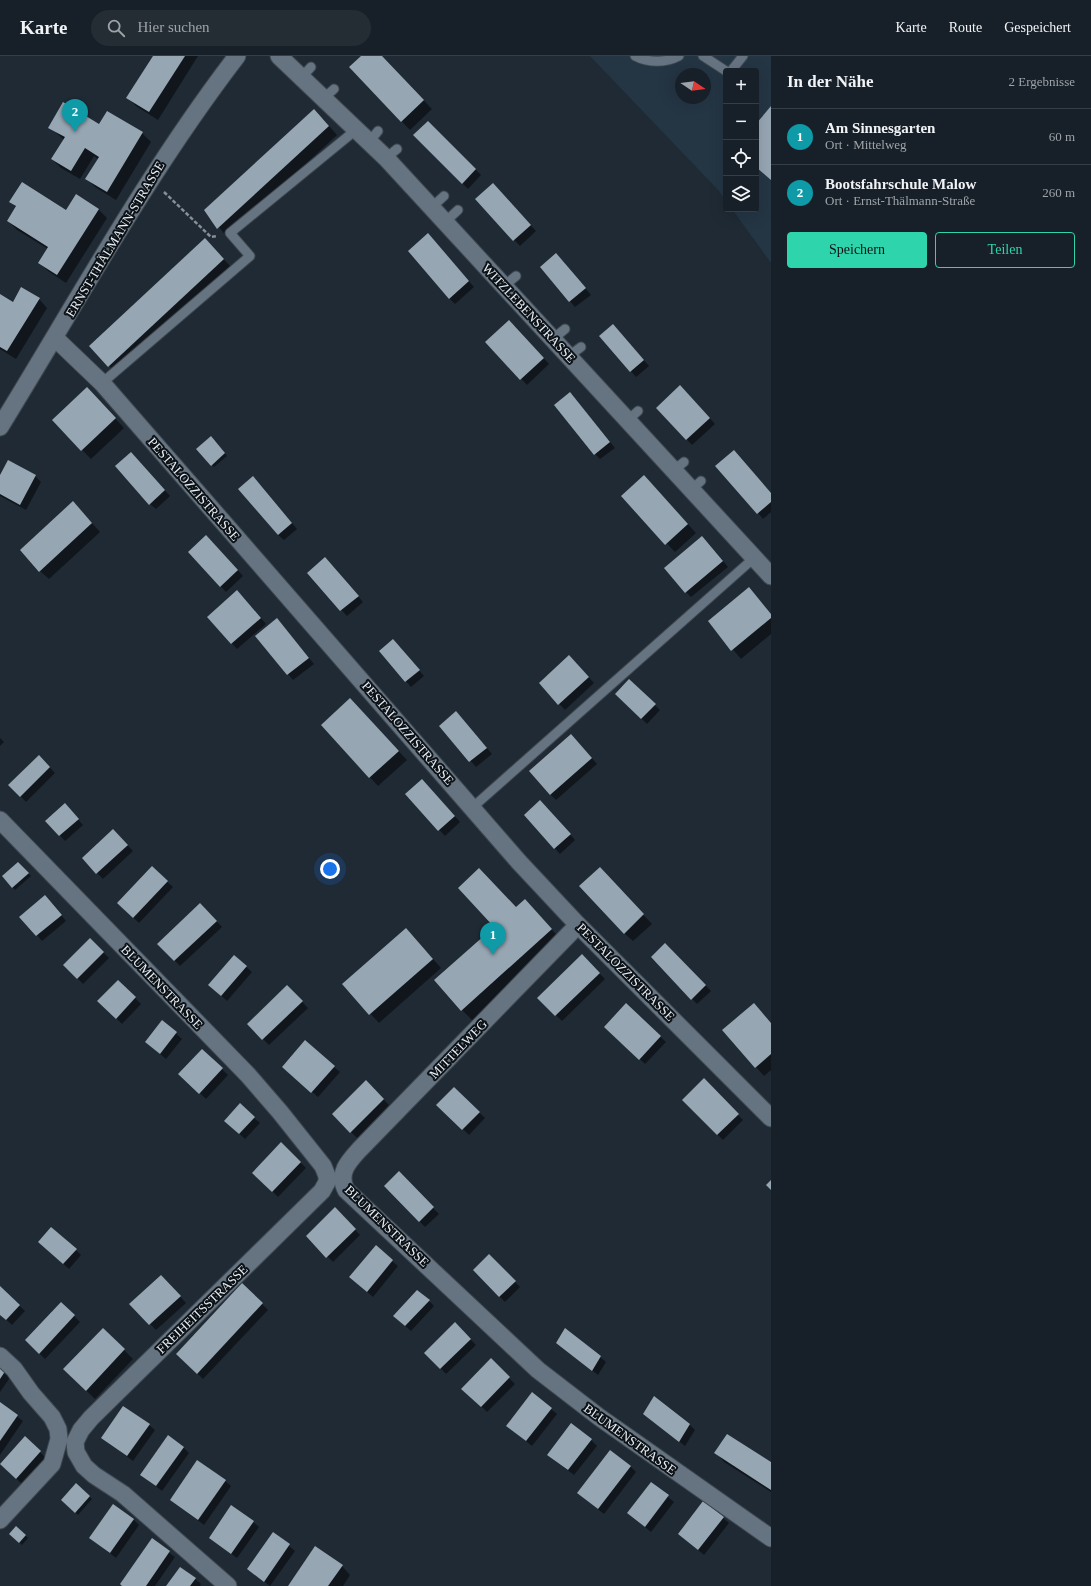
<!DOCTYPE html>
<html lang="de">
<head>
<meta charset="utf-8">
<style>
  :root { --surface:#172028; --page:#242d34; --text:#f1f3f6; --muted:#9ea3a8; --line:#363e45; --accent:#2ed4ab }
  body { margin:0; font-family:"Times New Roman",serif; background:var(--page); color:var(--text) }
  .controls { position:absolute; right:12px; top:12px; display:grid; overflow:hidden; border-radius:4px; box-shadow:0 4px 16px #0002 }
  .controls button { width:36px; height:36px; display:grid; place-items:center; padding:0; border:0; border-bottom:1px solid var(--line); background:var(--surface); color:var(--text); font:20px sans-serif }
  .compass { position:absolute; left:675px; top:12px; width:36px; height:36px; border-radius:50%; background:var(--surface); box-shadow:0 4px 16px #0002; rotate:103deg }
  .you { position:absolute; left:330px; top:813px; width:14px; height:14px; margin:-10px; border:3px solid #fff; border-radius:50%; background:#1a73e8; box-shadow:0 0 0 6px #1a73e833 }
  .badge { display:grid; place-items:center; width:26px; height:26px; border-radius:50%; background:var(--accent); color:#fff; font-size:13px; font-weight:700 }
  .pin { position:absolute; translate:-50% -33px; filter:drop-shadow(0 1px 2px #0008) }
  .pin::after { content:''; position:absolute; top:21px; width:14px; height:12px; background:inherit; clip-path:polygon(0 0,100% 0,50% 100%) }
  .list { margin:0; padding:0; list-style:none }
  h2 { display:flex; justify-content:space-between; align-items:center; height:52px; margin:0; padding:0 16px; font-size:17px }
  h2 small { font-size:13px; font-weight:400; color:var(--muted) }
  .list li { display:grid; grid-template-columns:26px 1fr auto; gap:12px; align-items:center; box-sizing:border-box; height:56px; padding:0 16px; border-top:1px solid var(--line) }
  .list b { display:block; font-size:15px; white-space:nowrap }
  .list p { margin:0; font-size:13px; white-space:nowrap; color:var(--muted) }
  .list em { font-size:13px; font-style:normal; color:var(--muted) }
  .actions { display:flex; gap:8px; padding:12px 16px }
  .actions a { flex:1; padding:9px 0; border:1px solid var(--accent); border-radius:4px; text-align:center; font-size:14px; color:var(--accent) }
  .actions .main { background:var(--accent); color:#111 }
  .icon { flex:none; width:22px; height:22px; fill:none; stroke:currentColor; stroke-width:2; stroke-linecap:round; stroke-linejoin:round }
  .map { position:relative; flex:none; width:771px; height:1530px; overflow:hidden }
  header { display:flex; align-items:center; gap:24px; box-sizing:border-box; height:56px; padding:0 20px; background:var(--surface); border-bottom:1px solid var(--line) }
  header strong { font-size:19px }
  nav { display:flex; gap:22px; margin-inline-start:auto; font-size:14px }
  .search { width:280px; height:36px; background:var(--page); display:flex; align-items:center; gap:10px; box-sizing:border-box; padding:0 14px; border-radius:22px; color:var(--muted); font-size:15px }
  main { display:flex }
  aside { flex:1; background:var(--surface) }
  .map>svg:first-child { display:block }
</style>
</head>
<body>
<header>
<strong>Karte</strong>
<div class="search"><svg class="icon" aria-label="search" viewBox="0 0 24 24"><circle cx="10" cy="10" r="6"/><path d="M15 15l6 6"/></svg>Hier suchen</div>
<nav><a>Karte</a><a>Route</a><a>Gespeichert</a></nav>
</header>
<main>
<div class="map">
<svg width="771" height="1530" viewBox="0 0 771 1530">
  <rect width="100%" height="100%" fill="#1f2a35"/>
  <path fill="#243544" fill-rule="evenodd" d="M590 0H771V207L732 153H756V15H726V145L719 135ZM681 18H705V42H681Z"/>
  <g fill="#0007">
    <polygon points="155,0 198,0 158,64 136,50 128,42"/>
    <polygon points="362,0 381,0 432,53 410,74 350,11"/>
    <polygon points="323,63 337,79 227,181 205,154"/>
    <polygon points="428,66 481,119 468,133 415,79"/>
    <polygon points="99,69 142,77 151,86 116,144 95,131 87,123 98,103 94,100 80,123 61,112 52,103 64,84 50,71"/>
    <polygon points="498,134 536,175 520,190 476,143"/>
    <polygon points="11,146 66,155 98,153 107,162 66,227 48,215 40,207 48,193 17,174 8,165 17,152"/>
    <polygon points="433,184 474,231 455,248 449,242"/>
    <polygon points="213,192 232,212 118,319 90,290"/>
    <polygon points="562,204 591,239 575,251 541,211"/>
    <polygon points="0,239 13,247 39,243 47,252 16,303 0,293"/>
    <polygon points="515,270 549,308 527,329 487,286"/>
    <polygon points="618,275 649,310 636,321 600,280"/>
    <polygon points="686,336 715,368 692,389 657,352"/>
    <polygon points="95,341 124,372 91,403 53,364"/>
    <polygon points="575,343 615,392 600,403 595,398"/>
    <polygon points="211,382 227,400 214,411 198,393"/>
    <polygon points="136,403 170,440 156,453 150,448"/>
    <polygon points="35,420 41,426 26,454 0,440 0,421"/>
    <polygon points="259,427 297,473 284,484 278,479"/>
    <polygon points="652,429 696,477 675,496 622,440"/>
    <polygon points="771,437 771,456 763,463 758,457"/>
    <polygon points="81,455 100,476 49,523 40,515"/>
    <polygon points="212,486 243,520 226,536 189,496"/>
    <polygon points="708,487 728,511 691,541 686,536"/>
    <polygon points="331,508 363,546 347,560 308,517"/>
    <polygon points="749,532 771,558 771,578 741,603 709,565"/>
    <polygon points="243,541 266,568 237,593 208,561"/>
    <polygon points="277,563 314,608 293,624 256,580"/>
    <polygon points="398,590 424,620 411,631 380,595"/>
    <polygon points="575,606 594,627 565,654 540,627"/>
    <polygon points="629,624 660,654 647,668 616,638"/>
    <polygon points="350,643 407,704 378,730 322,669"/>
    <polygon points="461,662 492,698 476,711 440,670"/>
    <polygon points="0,682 4,686 0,690"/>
    <polygon points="577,685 597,708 556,744 550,738"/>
    <polygon points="39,700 55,717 26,746 10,729"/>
    <polygon points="428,730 460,766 445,780 407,738"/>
    <polygon points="546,751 575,784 560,798 525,759"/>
    <polygon points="70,754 83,769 65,785 47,765"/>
    <polygon points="119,780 133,795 103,823 83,803"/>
    <polygon points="18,807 31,820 15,834 3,821"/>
    <polygon points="152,812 173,831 139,867 124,853"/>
    <polygon points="479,813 516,852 536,856 562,885 473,965 462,954 496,871"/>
    <polygon points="608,821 652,868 633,885 624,877"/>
    <polygon points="51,846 66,865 42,885 37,879"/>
    <polygon points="206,854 222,871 180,910 159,888"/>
    <polygon points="406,873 441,912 379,967 343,928"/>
    <polygon points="90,883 109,902 83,928 65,909"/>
    <polygon points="665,889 711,935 697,948 652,901"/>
    <polygon points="234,900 252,916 227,945 215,934"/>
    <polygon points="582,900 605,923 562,965 538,942"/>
    <polygon points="118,925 141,948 122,968 99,945"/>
    <polygon points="287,930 308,952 269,989 248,968"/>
    <polygon points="626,948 666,986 645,1008 611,976"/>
    <polygon points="754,948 771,967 771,1014 764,1020 756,1011"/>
    <polygon points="163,966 182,983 166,1003 146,986"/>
    <polygon points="202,994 228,1019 206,1043 180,1018"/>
    <polygon points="334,1011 340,1016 318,1041 289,1016"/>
    <polygon points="704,1024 743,1064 723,1084 683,1044"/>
    <polygon points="366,1026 389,1049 357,1082 333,1058"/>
    <polygon points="454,1032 485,1062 469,1079 438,1049"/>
    <polygon points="254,1062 260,1067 245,1083 231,1070"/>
    <polygon points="282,1088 306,1112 278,1141 254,1117"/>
    <polygon points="398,1117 439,1158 425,1171 385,1130"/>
    <polygon points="335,1153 360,1179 333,1206 307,1180"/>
    <polygon points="45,1191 76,1194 81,1199 69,1213"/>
    <polygon points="489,1200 520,1231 505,1246 474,1214"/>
    <polygon points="392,1205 398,1210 373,1241 350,1221"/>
    <polygon points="166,1225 186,1247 156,1274 131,1248"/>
    <polygon points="243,1229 268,1254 203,1323 177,1298"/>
    <polygon points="0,1232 25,1255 12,1269 0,1258"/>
    <polygon points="429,1245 434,1250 411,1275 394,1260"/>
    <polygon points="61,1247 80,1266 45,1303 26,1284"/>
    <polygon points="455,1268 476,1289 446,1318 426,1297"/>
    <polygon points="103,1273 133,1303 95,1343 73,1322"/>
    <polygon points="566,1273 606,1306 598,1319 563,1292"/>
    <polygon points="491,1304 515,1328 487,1356 463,1333"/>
    <polygon points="0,1311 11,1320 0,1336"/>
    <polygon points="0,1347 23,1365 0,1399"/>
    <polygon points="551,1353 557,1358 532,1390 507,1370"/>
    <polygon points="644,1358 689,1368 695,1374 685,1390"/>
    <polygon points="149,1369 155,1374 133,1405 102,1382"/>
    <polygon points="25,1382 46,1402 22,1428 7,1414"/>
    <polygon points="591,1384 597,1390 574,1419 554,1404"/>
    <polygon points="183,1391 189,1397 162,1435 142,1419"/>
    <polygon points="716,1397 771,1407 771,1436 724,1406"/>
    <polygon points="630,1410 636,1416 604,1458 584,1442"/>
    <polygon points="225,1425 231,1430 204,1469 171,1444"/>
    <polygon points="651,1427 674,1446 651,1476 628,1457"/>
    <polygon points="76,1428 92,1443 78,1459 62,1444"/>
    <polygon points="723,1462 729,1467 704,1499 679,1478"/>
    <polygon points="134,1464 139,1469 116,1502 91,1482"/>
    <polygon points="253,1466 259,1471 237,1502 210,1482"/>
    <polygon points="17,1471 28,1482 22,1489 10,1478"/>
    <polygon points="273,1477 295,1495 270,1530 248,1513"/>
    <polygon points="152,1484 175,1501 155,1530 123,1530"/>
    <polygon points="342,1510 350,1519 343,1530 289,1530"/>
    <polygon points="195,1523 201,1528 200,1530 168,1530"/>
  </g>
  <g fill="#97a6b3">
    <polygon points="153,0 185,0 149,56 126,42"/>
    <polygon points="361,0 382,0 424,44 401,66 349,11"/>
    <polygon points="63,46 99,68 107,55 143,76 107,136 85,123 99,101 85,92 71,115 51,103 65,81 48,72"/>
    <polygon points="771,50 771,124 756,111 756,68"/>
    <polygon points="314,53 329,70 217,173 204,154"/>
    <polygon points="428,65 476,113 462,128 413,79"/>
    <polygon points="22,126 66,154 76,138 99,153 57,219 38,207 48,191 7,165 16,150 9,146"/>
    <polygon points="493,127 531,169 513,185 475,143"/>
    <polygon points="428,177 469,225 449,243 408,195"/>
    <polygon points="205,182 224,203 108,311 89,290"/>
    <polygon points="556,197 586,232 569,246 540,211"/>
    <polygon points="21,231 40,242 7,295 0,291 0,238 13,246"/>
    <polygon points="509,264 544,302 520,324 485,286"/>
    <polygon points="613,268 644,304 630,316 599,280"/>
    <polygon points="680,329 710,362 686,384 656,352"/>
    <polygon points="87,331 116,362 81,395 52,364"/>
    <polygon points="570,336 610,386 594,399 554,349"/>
    <polygon points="211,380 225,397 211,410 196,393"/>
    <polygon points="734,394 771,437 771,446 757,458 715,410"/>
    <polygon points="131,396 165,434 149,449 115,410"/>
    <polygon points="8,404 36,419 20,449 0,438 0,419"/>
    <polygon points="644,419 688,468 665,489 621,440"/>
    <polygon points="253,420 292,467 278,479 238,433"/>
    <polygon points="73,445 92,467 39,516 20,494"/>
    <polygon points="206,479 238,514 220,531 188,496"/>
    <polygon points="702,480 723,505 685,537 664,512"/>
    <polygon points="325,501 359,540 340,555 307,517"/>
    <polygon points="749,531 771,558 771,562 731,595 708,565"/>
    <polygon points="237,534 261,562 231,588 207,561"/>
    <polygon points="277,562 309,602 287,619 255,580"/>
    <polygon points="393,583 420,614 405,626 379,595"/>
    <polygon points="569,599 589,621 558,649 539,627"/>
    <polygon points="629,623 656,648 641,663 615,638"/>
    <polygon points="350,642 399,695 369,722 321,669"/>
    <polygon points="456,655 487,692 469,706 439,670"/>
    <polygon points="571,678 592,702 550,739 529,715"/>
    <polygon points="39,699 50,711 20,741 8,729"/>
    <polygon points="422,723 455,760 438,775 405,738"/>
    <polygon points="540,744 571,778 554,793 524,759"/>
    <polygon points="65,747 79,763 59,780 45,765"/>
    <polygon points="113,773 128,789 96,818 82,802"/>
    <polygon points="18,806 29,817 12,832 2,820"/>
    <polygon points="152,810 168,825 133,862 117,847"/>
    <polygon points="600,811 644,858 624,878 579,830"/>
    <polygon points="479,812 516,851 525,843 552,873 461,955 434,924 494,871 458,832"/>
    <polygon points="45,839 62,859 36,880 19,861"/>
    <polygon points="200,847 217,865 174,905 157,888"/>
    <polygon points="406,872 433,903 369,959 342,928"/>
    <polygon points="90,882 104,896 77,923 63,909"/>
    <polygon points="665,887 706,929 691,944 651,901"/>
    <polygon points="582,898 600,917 555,960 537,942"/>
    <polygon points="234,899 247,910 221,940 208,929"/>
    <polygon points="118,924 136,941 116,963 97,945"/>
    <polygon points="287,929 303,945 262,984 247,968"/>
    <polygon points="626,947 661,980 639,1004 604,971"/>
    <polygon points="754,947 771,967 771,998 755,1012 722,974"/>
    <polygon points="162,964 177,976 160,998 145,986"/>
    <polygon points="305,984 335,1010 311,1037 282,1011"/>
    <polygon points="202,993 223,1012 199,1038 178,1018"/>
    <polygon points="704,1022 739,1058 717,1079 682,1044"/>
    <polygon points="366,1024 384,1043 350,1077 332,1058"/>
    <polygon points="454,1031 480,1056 462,1074 436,1049"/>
    <polygon points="240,1047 255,1061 239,1078 224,1065"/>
    <polygon points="281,1086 301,1106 272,1136 252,1117"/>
    <polygon points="399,1115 434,1151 419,1166 384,1130"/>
    <polygon points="771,1124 771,1134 766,1129"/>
    <polygon points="335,1151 356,1173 326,1202 306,1180"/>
    <polygon points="51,1171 77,1193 63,1208 38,1186"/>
    <polygon points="376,1189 393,1204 367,1236 349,1221"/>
    <polygon points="489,1198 516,1225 499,1241 473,1214"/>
    <polygon points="161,1219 181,1240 149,1269 129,1248"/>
    <polygon points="242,1227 263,1247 197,1318 176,1298"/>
    <polygon points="0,1230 20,1249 6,1264 0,1259"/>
    <polygon points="417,1234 430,1244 405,1270 393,1260"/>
    <polygon points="61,1246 75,1259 39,1298 25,1284"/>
    <polygon points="455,1266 471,1283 440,1313 424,1297"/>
    <polygon points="103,1272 125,1293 86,1335 63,1313"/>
    <polygon points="565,1272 601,1300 592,1315 556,1287"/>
    <polygon points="491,1302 510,1321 481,1351 461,1333"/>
    <polygon points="0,1310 6,1314 0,1323"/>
    <polygon points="532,1336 552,1352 526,1385 506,1370"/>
    <polygon points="654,1340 690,1368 679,1386 643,1358"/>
    <polygon points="0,1346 18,1359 0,1385"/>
    <polygon points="123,1350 150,1368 127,1400 101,1382"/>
    <polygon points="571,1367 592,1383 568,1414 547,1399"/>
    <polygon points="727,1378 771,1406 771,1434 714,1397"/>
    <polygon points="168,1379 184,1391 156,1430 140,1419"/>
    <polygon points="25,1380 41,1395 16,1423 0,1408"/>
    <polygon points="610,1394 631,1410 598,1453 577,1437"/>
    <polygon points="197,1404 226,1424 198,1464 170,1444"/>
    <polygon points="651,1426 669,1439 645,1471 627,1457"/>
    <polygon points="76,1427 90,1440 75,1457 61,1444"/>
    <polygon points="703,1445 724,1461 698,1494 678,1478"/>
    <polygon points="113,1448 134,1463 110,1497 89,1482"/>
    <polygon points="231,1449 254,1465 231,1498 209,1482"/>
    <polygon points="16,1470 26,1479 19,1487 9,1478"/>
    <polygon points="273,1476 290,1488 264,1526 247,1513"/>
    <polygon points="152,1482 170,1495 146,1530 122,1530 120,1528"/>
    <polygon points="315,1490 343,1509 328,1530 288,1530"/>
    <polygon points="180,1511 196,1522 190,1530 166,1530"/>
  </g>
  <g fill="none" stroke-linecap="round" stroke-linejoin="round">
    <defs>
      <g id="lane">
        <path d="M635 0C648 7 666 7 679 0"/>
        <polyline points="703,0 726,15"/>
        <polyline points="731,15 743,0"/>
        <polyline points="302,21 311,11"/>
        <polyline points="324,42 334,33"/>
        <polyline points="370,85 378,75"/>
        <polyline points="386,102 397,93"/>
        <polyline points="432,151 444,140"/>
        <polyline points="445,166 458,154"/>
        <polyline points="504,230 516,220"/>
        <polyline points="553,283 565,273"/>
        <polyline points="569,300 581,291"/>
        <polyline points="102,327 250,200 230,177 357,73"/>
        <polyline points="628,364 638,355"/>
        <polyline points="674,414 684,406"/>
        <polyline points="692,433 701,425"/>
        <polyline points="473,751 754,502"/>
      </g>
      <g id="street">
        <polyline points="279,0 386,102 771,520"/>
        <polyline points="55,282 102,327 519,806 578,869 771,1062"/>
        <path d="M0 371C77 246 148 116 237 0"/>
        <polyline points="0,764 248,1019 280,1056 323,1110 327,1120 327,1126 322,1135 91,1362 81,1374 75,1386 76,1396 84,1410 94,1419 123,1438 228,1530"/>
        <path d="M578 869 360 1093C349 1105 337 1117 346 1134L538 1314 599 1361 771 1482"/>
        <polyline points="0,1300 14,1313 31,1337 52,1361 58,1373 59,1383 52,1408 0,1464"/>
      </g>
    </defs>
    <use href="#lane" stroke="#3e4851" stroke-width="11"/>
    <use href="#street" stroke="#3e4851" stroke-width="19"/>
    <polyline stroke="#868f98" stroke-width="2.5" stroke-dasharray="4 2" stroke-linecap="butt" points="164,136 211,181 217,180"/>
    <use href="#lane" stroke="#667380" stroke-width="9"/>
    <use href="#street" stroke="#667380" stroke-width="17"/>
  </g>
  <g text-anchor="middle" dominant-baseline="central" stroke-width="4" stroke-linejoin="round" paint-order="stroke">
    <g font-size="13" fill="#e7eff7" stroke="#0d1217">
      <text transform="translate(115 183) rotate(-59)">ERNST-THÄLMANN-STRASSE</text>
      <text transform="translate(529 257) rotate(47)">WITZLEBENSTRASSE</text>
      <text transform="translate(194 433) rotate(49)">PESTALOZZISTRASSE</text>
      <text transform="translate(408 677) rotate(49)">PESTALOZZISTRASSE</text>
      <text transform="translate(626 916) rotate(45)">PESTALOZZISTRASSE</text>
      <text transform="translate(162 931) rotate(46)">BLUMENSTRASSE</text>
      <text transform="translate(458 993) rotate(-46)">MITTELWEG</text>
      <text transform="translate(387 1170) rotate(44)">BLUMENSTRASSE</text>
      <text transform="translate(202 1253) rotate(-44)">FREIHEITSSTRASSE</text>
      <text transform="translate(630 1383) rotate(36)">BLUMENSTRASSE</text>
    </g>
  </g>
</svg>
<div class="controls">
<button>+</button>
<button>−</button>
<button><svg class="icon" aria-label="locate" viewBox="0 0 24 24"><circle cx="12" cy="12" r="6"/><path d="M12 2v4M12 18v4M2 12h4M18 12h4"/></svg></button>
<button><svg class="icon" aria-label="layers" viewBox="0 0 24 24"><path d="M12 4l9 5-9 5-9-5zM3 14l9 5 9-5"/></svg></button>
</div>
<svg class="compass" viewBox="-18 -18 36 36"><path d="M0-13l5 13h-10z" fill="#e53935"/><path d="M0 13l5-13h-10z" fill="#9ea3a8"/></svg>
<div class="you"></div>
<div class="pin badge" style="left:493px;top:899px;background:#0f9aa8">1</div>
<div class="pin badge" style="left:75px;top:76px;background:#0f9aa8">2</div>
</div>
<aside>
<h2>In der Nähe<small>2 Ergebnisse</small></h2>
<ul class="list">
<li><span class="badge" style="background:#0f9aa8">1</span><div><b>Am Sinnesgarten</b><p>Ort · Mittelweg</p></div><em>60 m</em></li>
<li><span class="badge" style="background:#0f9aa8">2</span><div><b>Bootsfahrschule Malow</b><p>Ort · Ernst-Thälmann-Straße</p></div><em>260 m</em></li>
</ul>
<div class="actions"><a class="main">Speichern</a><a>Teilen</a></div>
</aside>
</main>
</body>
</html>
